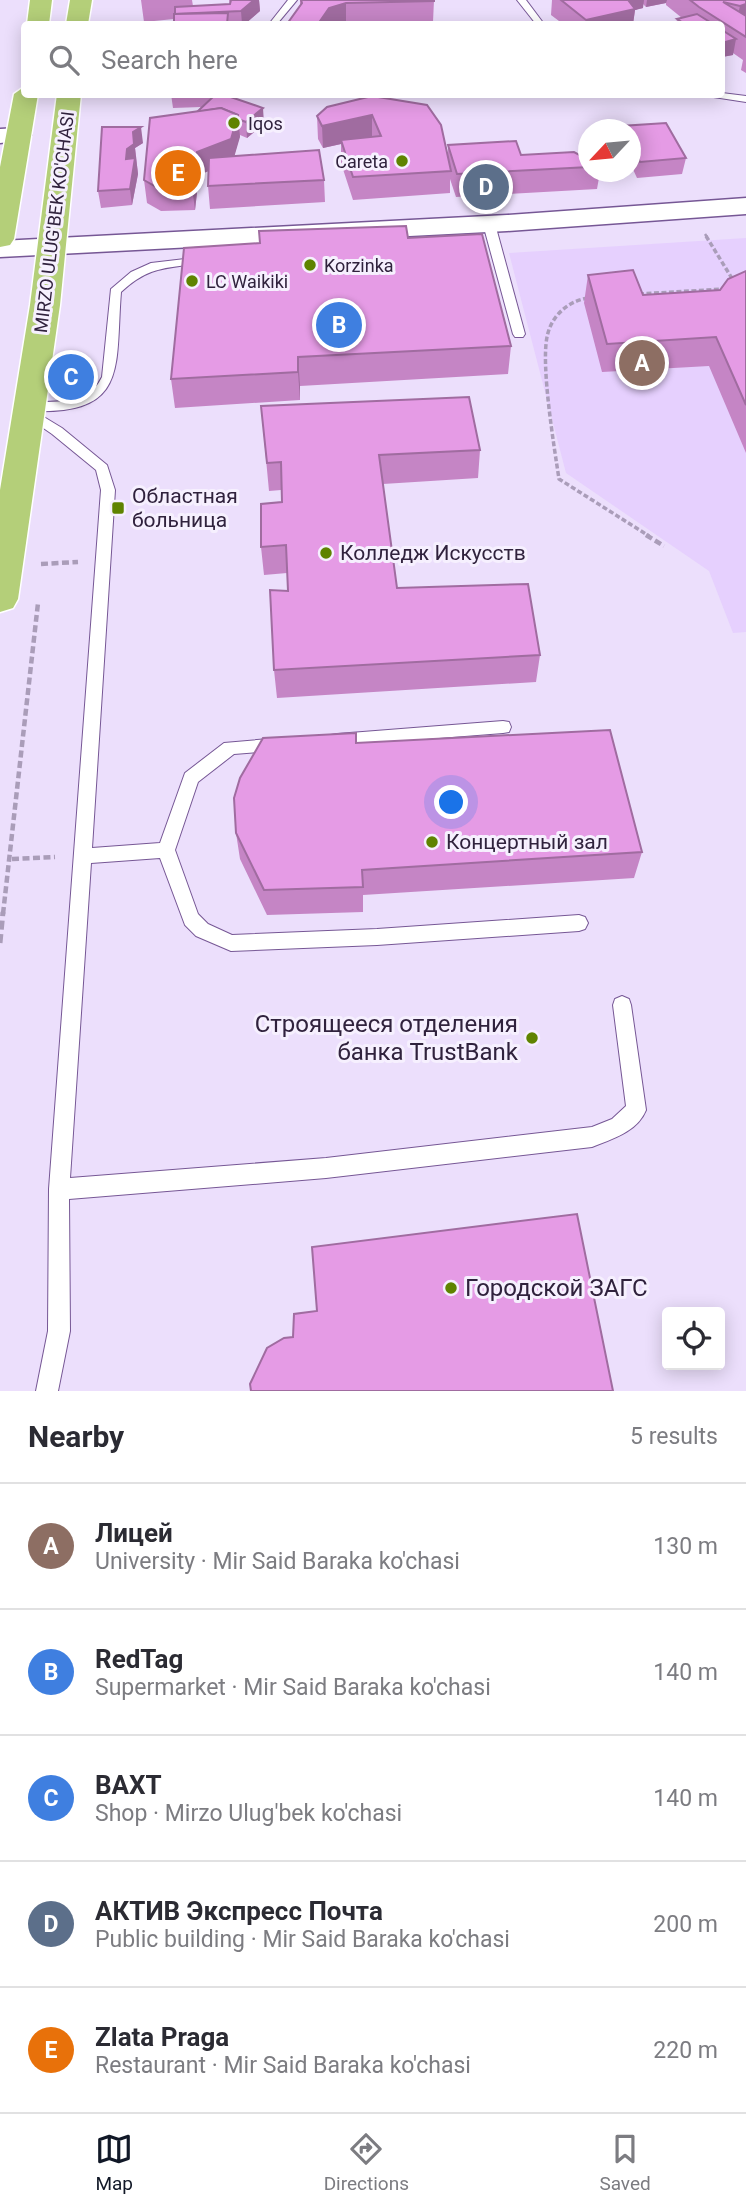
<!DOCTYPE html>
<html lang="en">
<head>
<meta charset="utf-8">
<style>
  :root { --surface:#fff; --page:#f2f2f3; --text:#2b2b33; --muted:#7c7c81; --line:#e1e1e2; --accent:#111827 }
  body { margin:0; font-family:Roboto,sans-serif; background:var(--page); color:var(--text) }
  .controls { position:absolute; right:21px; bottom:21px; display:grid; overflow:hidden; border-radius:7px; box-shadow:0 4px 18px #0003 }
  .controls button { width:63px; height:63px; display:grid; place-items:center; padding:0; border:0; border-bottom:2px solid var(--line); background:var(--surface); color:var(--text); font:35px sans-serif }
  .compass { position:absolute; left:578px; top:119px; width:63px; height:63px; border-radius:50%; background:var(--surface); box-shadow:0 4px 18px #0003; rotate:244deg }
  .you { position:absolute; left:452px; top:803px; width:24px; height:24px; margin:-18px; border:5px solid #fff; border-radius:50%; background:#1a73e8; box-shadow:0 0 0 10px #1a73e833 }
  .badge { display:grid; place-items:center; width:46px; height:46px; border-radius:50%; background:var(--accent); color:#fff; font-size:23px; font-weight:700 }
  .pin { position:absolute; translate:-50% -50%; border:4px solid #fff; box-shadow:0 2px 7px #0006 }
  .list { margin:0; padding:0; list-style:none }
  h2 { display:flex; justify-content:space-between; align-items:center; height:91px; margin:0; padding:0 28px; font-size:30px }
  h2 small { font-size:23px; font-weight:400; color:var(--muted) }
  .list li { display:grid; grid-template-columns:46px 1fr auto; gap:21px; align-items:center; box-sizing:border-box; height:126px; padding:0 28px; border-top:2px solid var(--line) }
  .list b { display:block; font-size:26px; white-space:nowrap }
  .list p { margin:0; font-size:23px; white-space:nowrap; color:var(--muted) }
  .list em { font-size:23px; font-style:normal; color:var(--muted) }
  .icon { flex:none; width:38px; height:38px; fill:none; stroke:currentColor; stroke-width:2; stroke-linecap:round; stroke-linejoin:round }
  .map { position:relative; flex:none; width:746px; height:1391px; overflow:hidden }
  .search { position:absolute; background:var(--surface); box-shadow:0 4px 18px #0003; left:21px; right:21px; top:21px; height:77px; display:flex; align-items:center; gap:18px; box-sizing:border-box; padding:0 24px; border-radius:7px; color:var(--muted); font-size:26px }
  .sheet { height:721px; background:var(--surface) }
  nav { display:flex; justify-content:space-around; align-items:center; box-sizing:border-box; height:98px; border-top:2px solid var(--line); background:var(--surface); font-size:19px; color:var(--muted) }
  nav a { display:grid; justify-items:center; gap:4px }
  nav .on { color:var(--accent) }
  .map>svg:first-child { display:block }
</style>
</head>
<body>
<div class="map">
<svg width="746" height="1391" viewBox="0 0 746 1391">
  <rect width="100%" height="100%" fill="#ecdffc"/>
  <polygon fill="#e6d0fe" points="746,238 746,632 733,633 709,571 566,473 509,253"/>
  <g fill="none" stroke-linecap="round" stroke-linejoin="round">
    <defs>
      <g id="service">
        <polygon points="288,0 297,0 277,24 269,24"/>
        <polygon points="517,0 526,0 544,24 536,24"/>
        <polygon points="722,93 746,96 746,102 694,94"/>
        <polygon points="485,222 495,224 525,334 523,337 515,337 513,334 483,224"/>
        <path d="M202 257 206 258V262C169 269 151 264 121 292 115 366 129 414 34 411L62 428 107 465 115 490 92 848 160 843 185 773 224 743 280 738 286 740 288 745 286 750 234 754 198 782 175 850 198 914 208 924 232 935 377 929 579 915 585 917 588 923 585 929 579 931 377 945 231 951 196 936 185 925 160 858 91 863 70 1178 326 1158 592 1127 612 1119 626 1106 613 1005 615 999 622 996 629 999 631 1005 646 1110C637 1132 612 1139 592 1147L326 1178 69 1199 70 1331 58 1391H36L48 1331 49 1189 101 490 96 470 52 434 23 414 27 410 24 407 25 404C54 398 86 410 102 377L111 289 131 272 151 263Z"/>
        <polygon points="503,721 509,722 511,727 509,732 503,733 337,746 331,745 329,740 331,735 337,734"/>
      </g>
      <g id="tertiary">
        <polygon points="19,128 28,130 31,135 28,140 0,143 0,129"/>
        <polygon points="746,198 746,214 507,231 0,257 0,241 507,215"/>
      </g>
      <g id="primary">
        <polygon points="30,0 52,0 49,24 27,24"/>
        <polygon points="70,0 92,0 88,24 66,24"/>
        <polygon points="24,87 24,94 38,94 14,239 10,245 0,247 0,167 14,94"/>
        <polygon points="57,94 81,94 60,305 18,599 13,608 0,612 0,490 30,305"/>
      </g>
    </defs>
    <use href="#service" stroke="#765795" stroke-width="2"/>
    <use href="#tertiary" stroke="#765795" stroke-width="3"/>
    <use href="#primary" stroke="#fff" stroke-width="3"/>
    <polyline stroke="#aa9db9" stroke-width="2.5" stroke-dasharray="4.5 2.5" stroke-linecap="butt" points="705,234 707,237"/>
    <g stroke="#aa9db9" stroke-width="3.5" stroke-dasharray="5 2.5" stroke-linecap="butt">
      <polyline points="706,236 733,280"/>
      <polyline points="639,294 724,289"/>
      <path d="M588 298C568 301 551 316 547 337 541 367 554 446 559 479L649 536"/>
    </g>
    <g stroke="#aa9db9" stroke-width="4.5" stroke-dasharray="7 3.5" stroke-linecap="butt">
      <polyline points="646,535 664,546"/>
      <polyline points="41,564 78,562"/>
      <polyline points="12,859 55,857"/>
      <polyline points="3,914 38,603"/>
    </g>
    <polyline stroke="#aa9db9" stroke-width="5" stroke-dasharray="9 4.5" stroke-linecap="butt" points="0,943 3,912"/>
    <use href="#service" fill="#fff" fill-rule="evenodd"/>
    <use href="#tertiary" fill="#fff" fill-rule="evenodd"/>
    <use href="#primary" fill="#b4cf79" fill-rule="evenodd"/>
  </g>
  <g fill="#c585c5">
    <polygon points="141,0 192,0 193,6 230,4 229,0 259,0 260,11 245,24 174,24 174,19 144,22"/>
    <polygon points="300,0 434,0 433,22 353,24 287,24 300,5"/>
    <polygon points="552,0 746,0 746,73 741,70 743,60 733,53 733,55 722,57 722,24 676,24 677,19 682,18 666,5 666,3 646,7 643,4 643,8 635,10 633,24 563,24 551,15"/>
    <polygon points="171,94 227,94 227,96 264,124 247,138 240,135 234,156 324,180 325,202 210,209 208,186 208,171 199,175 195,210 161,211 147,203 144,180 197,112 201,107 173,108"/>
    <polygon points="372,96 448,155 448,145 521,155 589,160 589,172 600,172 597,189 456,197 450,179 450,193 353,200 341,163 341,144 323,148 318,139 317,116"/>
    <polygon points="666,123 686,158 682,174 637,178 631,165 631,130 620,130 621,126"/>
    <polygon points="102,127 143,143 135,148 138,174 132,205 101,208 98,191"/>
    <polygon points="408,238 511,346 508,374 300,386 300,400 175,408 171,379"/>
    <polygon points="746,271 746,453 709,366 602,372 584,303 588,275 643,295 720,290"/>
    <polygon points="78,368 77,380 88,379 90,395 63,398 61,389 62,379"/>
    <polygon points="261,406 480,450 478,478 383,484 397,588 540,655 536,682 277,698 274,670 288,591 287,573 264,575 261,547 282,502 281,490 269,491"/>
    <polygon points="356,743 642,852 634,878 363,895 363,912 267,915 240,859 236,833"/>
  </g>
  <g fill="#a06ca0">
    <polygon points="254,0 259,0 260,11 245,24 242,24 241,11"/>
    <polygon points="622,0 644,0 643,8 635,10 633,24 586,24 586,20"/>
    <polygon points="647,0 667,0 666,3 646,7"/>
    <polygon points="346,3 346,24 318,24 329,8"/>
    <polygon points="746,4 746,25 735,27 740,6"/>
    <polygon points="736,39 733,55 722,57 722,43"/>
    <polygon points="263,108 264,124 247,138 246,122"/>
    <polygon points="238,115 240,137 233,161 199,175 195,210 192,187 197,152"/>
    <polygon points="372,115 372,138 341,140 341,144 323,148 322,126"/>
    <polygon points="141,127 143,143 135,148 138,174 132,205 126,159 127,149 133,132"/>
    <polygon points="298,357 300,386 300,400 298,372"/>
    <polygon points="76,359 78,368 77,387 75,378"/>
  </g>
  <g fill="#e59be5" stroke="#a06ca0" stroke-width="2">
    <polygon points="231,0 254,0 241,11 175,14 175,7 230,4"/>
    <polygon points="301,0 434,0 434,1 346,3 329,8 318,24 287,24 302,3"/>
    <polygon points="561,0 628,0 635,9 586,20"/>
    <polygon points="690,0 746,0 746,4 740,6 723,2 746,16 746,37 699,7"/>
    <polygon points="228,13 227,24 174,24 174,14"/>
    <polygon points="697,14 713,24 685,24 677,19"/>
    <polygon points="607,21 610,24 593,24"/>
    <polygon points="722,30 736,39 722,43"/>
    <polygon points="216,94 222,94 263,108 246,122 238,119 238,115 221,108 197,112"/>
    <polygon points="372,96 427,105 441,125 451,171 353,177 341,140 381,136 372,115 322,126 317,116 327,107"/>
    <polygon points="221,108 238,115 231,139 197,152 192,187 158,188 144,180 150,118"/>
    <polygon points="666,123 686,158 640,162 631,144 631,130 623,130 621,126"/>
    <polygon points="102,127 141,127 133,132 134,144 127,149 126,159 135,158 130,189 98,191"/>
    <polygon points="516,141 521,155 574,152 589,160 589,167 457,174 448,145"/>
    <polygon points="319,150 324,180 208,186 209,158"/>
    <polygon points="406,226 408,238 482,234 511,346 298,357 298,372 171,379 184,248 260,243 259,231"/>
    <polygon points="633,270 643,295 720,290 728,279 746,271 746,405 716,337 607,344 588,275"/>
    <polygon points="63,359 76,359 75,378 62,379"/>
    <polygon points="88,379 88,386 61,389 61,381"/>
    <polygon points="469,397 480,450 379,455 397,588 528,584 540,655 274,670 270,590 288,591 286,545 261,547 261,504 282,502 281,462 267,463 261,406"/>
    <polygon points="610,730 642,852 362,870 363,887 264,890 236,833 234,798 240,778 263,738 356,733 356,743"/>
    <polygon points="577,1214 613,1391 251,1391 250,1384 267,1348 284,1338 293,1337 294,1314 317,1311 312,1247"/>
  </g>
  <g fill="#5f8300" stroke="#f6f0fe" stroke-width="2.5">
    <circle cx="234" cy="123" r="7"/>
    <circle cx="402" cy="161" r="7"/>
    <circle cx="310" cy="265" r="7"/>
    <circle cx="192" cy="281" r="7"/>
    <rect x="111" y="501" width="14" height="14" rx="3.5"/>
    <circle cx="326" cy="553" r="7"/>
    <circle cx="432" cy="842" r="7"/>
    <circle cx="532" cy="1038" r="7"/>
    <circle cx="451" cy="1288" r="7"/>
  </g>
  <g text-anchor="middle" dominant-baseline="central" stroke-width="6" stroke-linejoin="round" paint-order="stroke">
    <g font-size="18" fill="#30223d" stroke="#f6f0fe" text-anchor="start">
      <text x="248" y="123">Iqos</text>
      <text x="388" y="161" text-anchor="end">Careta</text>
      <text x="324" y="265">Korzinka</text>
      <text x="206" y="281">LC Waikiki</text>
    </g>
    <g font-size="18" fill="#30223d" stroke="#f6f0fe">
      <text transform="translate(54 222) rotate(-83)">MIRZO ULUG'BEK KO'CHASI</text>
    </g>
    <g font-size="21" fill="#30223d" stroke="#f6f0fe" text-anchor="start">
      <text x="132" y="496">Областная<tspan x="132" dy="24">больница</tspan></text>
      <text x="340" y="553">Колледж Искусств</text>
      <text x="446" y="842">Концертный зал</text>
    </g>
    <g font-size="24" fill="#30223d" stroke="#f6f0fe" text-anchor="end">
      <text x="518" y="1024">Строящееся отделения<tspan x="518" dy="28">банка TrustBank</tspan></text>
      <text x="465" y="1288" text-anchor="start">Городской ЗАГС</text>
    </g>
  </g>
</svg>
<div class="controls">
<button><svg class="icon" aria-label="locate" viewBox="0 0 24 24"><circle cx="12" cy="12" r="6"/><path d="M12 2v4M12 18v4M2 12h4M18 12h4"/></svg></button>
</div>
<svg class="compass" viewBox="-18 -18 36 36"><path d="M0-13l5 13h-10z" fill="#e53935"/><path d="M0 13l5-13h-10z" fill="#7c7c81"/></svg>
<div class="you"></div>
<div class="pin badge" style="left:642px;top:363px;background:#8d6e63">A</div>
<div class="pin badge" style="left:339px;top:325px;background:#3f7fe0">B</div>
<div class="pin badge" style="left:71px;top:377px;background:#3f7fe0">C</div>
<div class="pin badge" style="left:486px;top:187px;background:#5c6f8a">D</div>
<div class="pin badge" style="left:178px;top:173px;background:#e8710a">E</div>
<div class="search"><svg class="icon" aria-label="search" viewBox="0 0 24 24"><circle cx="10" cy="10" r="6"/><path d="M15 15l6 6"/></svg>Search here</div>
</div>
<section class="sheet">
<h2>Nearby<small>5 results</small></h2>
<ul class="list">
<li><span class="badge" style="background:#8d6e63">A</span><div><b>Лицей</b><p>University · Mir Said Baraka ko'chasi</p></div><em>130 m</em></li>
<li><span class="badge" style="background:#3f7fe0">B</span><div><b>RedTag</b><p>Supermarket · Mir Said Baraka ko'chasi</p></div><em>140 m</em></li>
<li><span class="badge" style="background:#3f7fe0">C</span><div><b>BAXT</b><p>Shop · Mirzo Ulug'bek ko'chasi</p></div><em>140 m</em></li>
<li><span class="badge" style="background:#5c6f8a">D</span><div><b>АКТИВ Экспресс Почта</b><p>Public building · Mir Said Baraka ko'chasi</p></div><em>200 m</em></li>
<li><span class="badge" style="background:#e8710a">E</span><div><b>Zlata Praga</b><p>Restaurant · Mir Said Baraka ko'chasi</p></div><em>220 m</em></li>
</ul>
</section>
<nav>
<a class="on"><svg class="icon" aria-label="map" viewBox="0 0 24 24"><path d="M3 6l6-2 6 2 6-2v14l-6 2-6-2-6 2zM9 4v14M15 6v14"/></svg>Map</a>
<a><svg class="icon" aria-label="directions" viewBox="0 0 24 24"><path d="M12 3l9 9-9 9-9-9zM9 14v-3h6M13 9l2 2-2 2"/></svg>Directions</a>
<a><svg class="icon" aria-label="saved" viewBox="0 0 24 24"><path d="M7 4h10v16l-5-4-5 4z"/></svg>Saved</a>
</nav>
</body>
</html>
